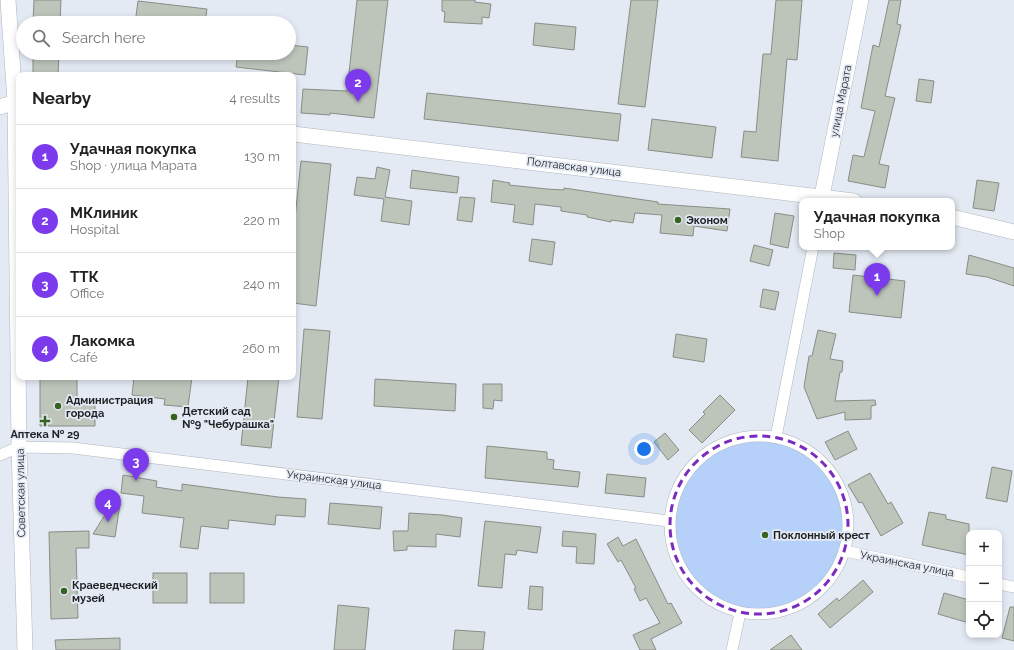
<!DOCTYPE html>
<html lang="en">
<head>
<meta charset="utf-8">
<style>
  :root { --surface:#fff; --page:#f2f2f2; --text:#222; --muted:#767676; --line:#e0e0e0; --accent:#7c3aed }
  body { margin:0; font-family:Raleway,sans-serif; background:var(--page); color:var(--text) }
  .controls { position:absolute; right:12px; bottom:12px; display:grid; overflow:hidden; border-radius:8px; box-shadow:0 2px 6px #0003 }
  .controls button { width:36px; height:36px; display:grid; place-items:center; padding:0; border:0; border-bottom:1px solid var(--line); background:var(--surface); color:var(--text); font:20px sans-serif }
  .you { position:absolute; left:644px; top:449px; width:14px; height:14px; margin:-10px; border:3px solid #fff; border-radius:50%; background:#1a73e8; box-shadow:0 0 0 6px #1a73e833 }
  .badge { display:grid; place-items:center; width:26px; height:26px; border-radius:50%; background:var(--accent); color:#fff; font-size:13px; font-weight:700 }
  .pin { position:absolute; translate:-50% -33px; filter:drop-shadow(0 1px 2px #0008) }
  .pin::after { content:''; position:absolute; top:21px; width:14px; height:12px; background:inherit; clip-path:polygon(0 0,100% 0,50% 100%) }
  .popup { position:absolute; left:799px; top:198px; width:156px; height:52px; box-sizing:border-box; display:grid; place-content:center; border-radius:8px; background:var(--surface); filter:drop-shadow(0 1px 3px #0005); font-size:13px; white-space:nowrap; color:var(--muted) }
  .popup b { font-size:15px; color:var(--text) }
  .popup::after { content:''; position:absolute; left:50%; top:100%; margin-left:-8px; border:8px solid transparent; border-top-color:var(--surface) }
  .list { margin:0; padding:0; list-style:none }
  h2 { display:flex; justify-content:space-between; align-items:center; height:52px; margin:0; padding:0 16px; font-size:17px }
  h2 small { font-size:13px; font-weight:400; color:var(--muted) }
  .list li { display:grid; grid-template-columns:26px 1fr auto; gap:12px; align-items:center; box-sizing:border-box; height:64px; padding:0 16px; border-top:1px solid var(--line) }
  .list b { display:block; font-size:15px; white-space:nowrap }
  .list p { margin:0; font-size:13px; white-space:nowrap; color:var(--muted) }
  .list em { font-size:13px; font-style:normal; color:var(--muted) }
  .icon { flex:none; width:22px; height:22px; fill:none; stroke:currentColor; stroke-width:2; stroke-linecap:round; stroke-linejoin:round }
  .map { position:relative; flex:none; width:1014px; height:650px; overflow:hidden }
  .search { position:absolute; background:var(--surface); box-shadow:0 2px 6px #0003; left:16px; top:16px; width:280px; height:44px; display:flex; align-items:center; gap:10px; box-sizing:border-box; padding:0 14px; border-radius:22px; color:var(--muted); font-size:15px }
  .panel { position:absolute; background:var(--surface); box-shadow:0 2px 6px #0003; left:16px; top:72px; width:280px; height:308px; border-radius:8px }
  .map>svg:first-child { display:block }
</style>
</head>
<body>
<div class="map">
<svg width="1014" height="650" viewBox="0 0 1014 650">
  <rect width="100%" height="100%" fill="#e4eaf4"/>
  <circle fill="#b6d1f9" cx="759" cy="525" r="89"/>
  <g fill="#bdc4ba" stroke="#888e86">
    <polygon points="34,0 61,0 60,23 33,23"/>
    <polygon points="357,0 388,0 374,118 330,113 330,115 301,113 303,89 347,91"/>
    <polygon points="442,0 475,0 475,2 491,4 489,18 482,17 482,24 444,22 445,12 442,11"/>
    <polygon points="631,0 658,0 645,107 618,104"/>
    <polygon points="776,0 802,0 797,60 787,59 778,161 741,157 744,131 756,132 763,54 771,54"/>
    <polygon points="889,0 901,0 897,24 901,25 885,96 895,98 879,164 889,166 885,188 848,181 853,155 864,157 875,111 861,108 873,45 879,47"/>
    <polygon points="138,1 207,9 205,23 135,23"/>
    <polygon points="535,23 576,27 574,50 533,45"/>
    <polygon points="289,45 308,47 305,75 236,67 238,53 289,53"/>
    <polygon points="33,53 59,53 58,75 33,75"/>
    <polygon points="919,79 934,81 931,103 916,101"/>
    <polygon points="427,93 621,114 618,141 424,119"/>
    <polygon points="652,119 716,127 712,158 648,150"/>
    <polygon points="301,161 331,164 316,306 293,303 293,237"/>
    <polygon points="377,167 390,170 385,197 412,201 409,225 381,221 384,199 354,195 357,177 375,179"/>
    <polygon points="412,170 459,177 457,193 410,188"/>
    <polygon points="493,180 510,183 509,185 547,189 564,190 564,188 658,202 658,204 730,209 727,231 694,226 693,236 660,233 662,215 635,213 633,223 611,220 611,222 587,217 587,215 561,211 561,207 535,204 533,225 513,222 515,205 491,202"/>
    <polygon points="977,180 999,183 994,211 973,208"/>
    <polygon points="460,197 475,198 472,222 457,220"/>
    <polygon points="775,213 794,216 788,248 770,244"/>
    <polygon points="532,239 555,242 552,265 529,261"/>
    <polygon points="754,245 773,250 769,266 750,261"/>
    <polygon points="834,253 856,255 855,270 833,268"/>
    <polygon points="969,255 1014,268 1014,286 987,277 966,274"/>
    <polygon points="853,275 905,281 901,318 849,312"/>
    <polygon points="763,289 779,292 775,310 760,307"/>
    <polygon points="304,329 330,331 322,419 297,417"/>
    <polygon points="818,330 836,334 830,359 843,361 842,372 840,372 835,401 875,400 876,405 871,406 871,419 845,420 845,412 817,419 804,387 809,356 812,356"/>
    <polygon points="676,334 707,339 704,362 673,357"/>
    <polygon points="40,377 77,377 77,400 95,400 95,426 40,426"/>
    <polygon points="134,377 192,377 188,407 164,405 165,399 132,395"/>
    <polygon points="248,377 279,377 271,448 241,445"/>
    <polygon points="375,379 456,384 455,411 374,406"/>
    <polygon points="483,384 502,384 502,401 494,400 493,409 483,408"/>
    <polygon points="720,395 735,410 702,443 689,430 705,414 703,412"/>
    <polygon points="848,431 857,449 835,460 825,442"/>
    <polygon points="665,433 679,450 668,460 654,442"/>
    <polygon points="487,446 547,452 547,459 554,460 553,469 580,472 578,487 485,478"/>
    <polygon points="992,467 1012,471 1007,502 986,498"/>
    <polygon points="870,473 888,504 891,502 903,523 881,536 862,502 859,503 848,485"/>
    <polygon points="607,474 646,478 644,497 605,493"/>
    <polygon points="123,475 157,481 156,487 182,491 182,484 278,497 306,499 305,517 276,515 275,525 229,520 228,529 201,526 198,549 180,547 184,518 142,513 144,496 121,493"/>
    <polygon points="330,503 382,507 380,529 328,524"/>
    <polygon points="120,504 115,537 93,534 108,510"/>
    <polygon points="929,512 946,515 946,519 969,524 969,555 922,545"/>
    <polygon points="409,513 442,515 462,518 460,537 436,534 436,547 407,546 407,550 394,551 393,531 408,531"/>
    <polygon points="485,521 541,527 537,553 517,550 516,555 505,554 502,588 478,586"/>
    <polygon points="89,531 89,548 76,548 78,618 51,619 49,532"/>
    <polygon points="563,531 596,534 594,564 576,563 577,547 562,546"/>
    <polygon points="618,537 623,546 636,539 668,604 671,603 682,623 651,639 656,650 640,650 633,635 660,623 646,598 640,601 634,589 636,588 621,560 618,562 607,544"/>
    <rect x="153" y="573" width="34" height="30"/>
    <rect x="210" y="573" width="34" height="30"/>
    <polygon points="863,580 873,592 830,628 818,614 837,598 839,601"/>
    <polygon points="530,586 543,587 542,610 528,609"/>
    <polygon points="944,593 969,600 969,623 938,614"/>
    <polygon points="338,605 369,608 365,650 334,650"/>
    <polygon points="1010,607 1014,607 1014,641 1002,638"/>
    <polygon points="455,630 485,632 483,650 453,650"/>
    <polygon points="791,635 802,650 770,650"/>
    <polygon points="120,638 120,650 56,650 55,640"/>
  </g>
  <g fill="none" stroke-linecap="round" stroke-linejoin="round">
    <defs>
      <g id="street">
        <circle cx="759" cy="525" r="89"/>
        <polyline points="776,437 813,247"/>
        <polyline points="0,455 19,447 73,448 669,521"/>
        <polyline points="845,551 969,577"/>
        <polyline points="999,584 1014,587"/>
        <polyline points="732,650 740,613"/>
      </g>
      <g id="secondary">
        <polyline points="8,0 15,102 19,447 25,650"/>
        <polyline points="0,107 15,102 19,103"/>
        <polyline points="293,134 854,201"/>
        <polyline points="822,196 861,0"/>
        <polyline points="952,217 1014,232"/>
      </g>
    </defs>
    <use href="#street" stroke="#afb5be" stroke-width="12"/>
    <use href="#secondary" stroke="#afb5be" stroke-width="16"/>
    <use href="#street" stroke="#fff" stroke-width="11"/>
    <use href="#secondary" stroke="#fff" stroke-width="15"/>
  </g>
  <path fill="none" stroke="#7b2cbf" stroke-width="3" stroke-dasharray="8 5" stroke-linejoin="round" d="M670 525a89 89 0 1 1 178 0a89 89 0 1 1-178 0Z"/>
  <g fill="#366321" stroke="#e4eaf4" stroke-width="1.5">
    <circle cx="678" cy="220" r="4"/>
    <circle cx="58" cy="406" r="4"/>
    <circle cx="174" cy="417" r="4"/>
    <path d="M43 415h4v4h4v4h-4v4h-4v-4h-4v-4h4z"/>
    <circle cx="765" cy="535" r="4"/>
    <circle cx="64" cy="591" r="4"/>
  </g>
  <g text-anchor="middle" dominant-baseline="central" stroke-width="3.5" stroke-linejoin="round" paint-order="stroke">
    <g font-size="11" fill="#1f2225" stroke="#e4eaf4">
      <text transform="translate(841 101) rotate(-79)">улица Марата</text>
      <text transform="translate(574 167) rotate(7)">Полтавская улица</text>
      <text transform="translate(334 480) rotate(7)">Украинская улица</text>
      <text transform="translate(21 493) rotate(-91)">Советская улица</text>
      <text transform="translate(907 564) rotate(11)">Украинская улица</text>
    </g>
    <g font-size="11" font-weight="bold" fill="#1f2225" stroke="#e4eaf4" text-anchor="start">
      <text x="686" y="220">Эконом</text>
      <text x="66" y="400">Администрация<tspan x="66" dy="13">города</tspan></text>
      <text x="182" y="411">Детский сад<tspan x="182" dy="13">№9 "Чебурашка"</tspan></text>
      <text x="45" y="434" text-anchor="middle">Аптека № 29</text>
      <text x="773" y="535">Поклонный крест</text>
      <text x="72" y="585">Краеведческий<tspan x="72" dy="13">музей</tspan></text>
    </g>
  </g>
</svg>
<div class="controls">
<button>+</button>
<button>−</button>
<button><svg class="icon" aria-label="locate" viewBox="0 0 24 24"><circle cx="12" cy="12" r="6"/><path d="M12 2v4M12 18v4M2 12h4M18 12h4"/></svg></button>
</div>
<div class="you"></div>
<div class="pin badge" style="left:877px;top:296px">1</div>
<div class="popup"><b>Удачная покупка</b>Shop</div>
<div class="pin badge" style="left:358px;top:102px">2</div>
<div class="pin badge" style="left:136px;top:481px">3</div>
<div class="pin badge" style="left:108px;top:522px">4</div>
<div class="search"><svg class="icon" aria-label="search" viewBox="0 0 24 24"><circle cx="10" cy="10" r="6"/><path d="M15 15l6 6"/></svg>Search here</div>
<section class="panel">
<h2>Nearby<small>4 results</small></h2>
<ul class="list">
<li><span class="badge">1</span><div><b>Удачная покупка</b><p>Shop · улица Марата</p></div><em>130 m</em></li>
<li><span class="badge">2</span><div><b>МКлиник</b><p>Hospital</p></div><em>220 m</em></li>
<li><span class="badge">3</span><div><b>ТТК</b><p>Office</p></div><em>240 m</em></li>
<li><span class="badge">4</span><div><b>Лакомка</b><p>Café</p></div><em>260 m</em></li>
</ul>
</section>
</div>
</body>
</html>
